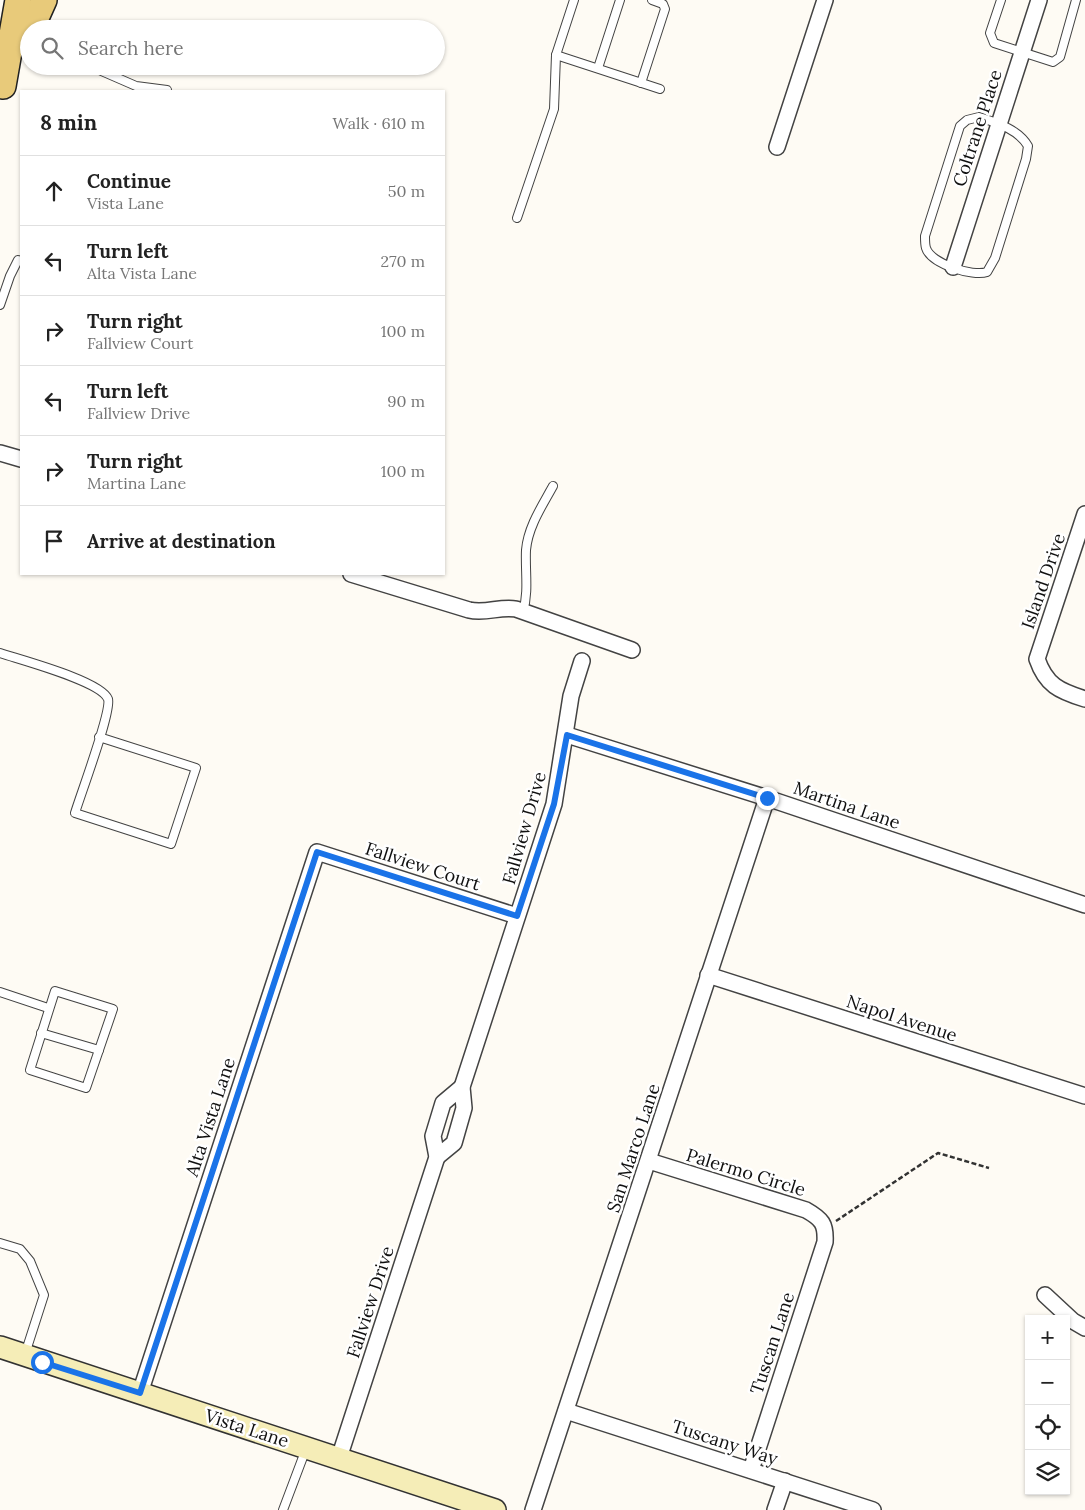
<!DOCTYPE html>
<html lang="en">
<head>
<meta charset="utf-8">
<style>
  :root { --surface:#fff; --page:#f2f2f2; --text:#222; --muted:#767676; --line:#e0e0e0 }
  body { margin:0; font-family:Lora,serif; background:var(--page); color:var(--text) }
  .controls { position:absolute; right:15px; bottom:15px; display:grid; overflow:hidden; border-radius:0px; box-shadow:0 1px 4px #0004 }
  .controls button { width:45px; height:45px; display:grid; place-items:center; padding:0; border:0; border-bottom:1px solid var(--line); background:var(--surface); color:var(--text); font:25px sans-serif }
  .stop { position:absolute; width:15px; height:15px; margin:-11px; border:4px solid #1a73e8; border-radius:50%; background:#fff }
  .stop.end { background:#1a73e8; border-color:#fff; box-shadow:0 1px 5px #0008 }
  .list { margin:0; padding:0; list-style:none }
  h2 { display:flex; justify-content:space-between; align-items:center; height:65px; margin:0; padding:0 20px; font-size:21px }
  h2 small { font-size:16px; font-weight:400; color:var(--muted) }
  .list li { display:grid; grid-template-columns:32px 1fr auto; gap:15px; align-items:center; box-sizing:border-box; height:70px; padding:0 20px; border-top:1px solid var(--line) }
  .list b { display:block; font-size:19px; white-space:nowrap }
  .list p { margin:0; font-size:16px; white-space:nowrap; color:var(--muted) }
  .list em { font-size:16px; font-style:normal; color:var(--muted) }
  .icon { flex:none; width:28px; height:28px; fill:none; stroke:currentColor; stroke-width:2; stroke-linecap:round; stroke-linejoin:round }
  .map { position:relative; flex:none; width:1085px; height:1510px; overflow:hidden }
  .search { position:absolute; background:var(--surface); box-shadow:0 1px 4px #0004; left:20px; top:20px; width:425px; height:55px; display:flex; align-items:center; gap:12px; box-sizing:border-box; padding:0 18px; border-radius:28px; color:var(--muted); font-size:19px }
  .panel { position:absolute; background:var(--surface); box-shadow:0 1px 4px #0004; left:20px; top:90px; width:425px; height:485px; border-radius:0px }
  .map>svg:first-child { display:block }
</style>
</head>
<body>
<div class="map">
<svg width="1085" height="1510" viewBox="0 0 1085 1510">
  <rect width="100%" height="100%" fill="#fefbf4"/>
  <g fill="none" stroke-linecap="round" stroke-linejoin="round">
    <defs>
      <g id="lane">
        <polyline points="1001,0 990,33 994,43 1053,62 1060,57 1076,0"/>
        <polyline points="25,40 29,41"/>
        <polyline points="556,55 660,89"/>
        <polyline points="90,66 136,86 167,90"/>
        <polyline points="598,68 620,0"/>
        <polyline points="641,83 665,9 663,4 652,0"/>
        <path d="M979 117C997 123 1018 129 1028 146L1026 159 995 258 987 272C973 277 931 264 926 248 925 245 925 239 925 236L960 126 967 120Z"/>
        <polyline points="517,218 554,109 556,55 574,0"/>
        <polyline points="0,305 10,276 18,260 21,261"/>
        <path d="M523 612C529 591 525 572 526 550 528 527 542 506 553 486"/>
        <path d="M0 653C21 660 101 681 108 699 112 711 80 796 75 813L171 844 196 768 99 737"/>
        <polygon points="55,991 113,1009 86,1088 30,1070"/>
        <polyline points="0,992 48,1008"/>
        <polyline points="41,1033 99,1050"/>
        <polyline points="0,1243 20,1249 30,1261 44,1295 25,1354"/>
        <polyline points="283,1510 306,1449"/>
      </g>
      <g id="street">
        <polyline points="777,147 825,0"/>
        <polyline points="953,267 1039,0"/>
        <polyline points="0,453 21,459"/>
        <path d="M1085 514 1037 659C1046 685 1059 691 1085 699"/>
        <path d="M351 574 469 610C486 614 500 606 516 609L632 650"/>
        <polyline points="567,735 767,798 1085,905"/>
        <polyline points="708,975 1085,1096"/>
        <polyline points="437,1157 454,1143 464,1108 462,1087 554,804 571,696 582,661"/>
        <path d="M649 1161 806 1210C822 1219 826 1224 825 1242L751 1470"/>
        <polyline points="1045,1295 1073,1321 1085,1328"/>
        <polyline points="140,1393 317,852 517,916"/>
        <polyline points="566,1411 873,1510"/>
        <polyline points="339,1458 437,1157 433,1136 443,1103 462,1087"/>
        <polyline points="533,1510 767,798"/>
        <polyline points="775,1510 785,1481"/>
      </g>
      <polyline id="secondary" points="0,1347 495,1510"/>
      <g id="primary">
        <polyline points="31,29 44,0"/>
        <polyline points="3,86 18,0"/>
      </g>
    </defs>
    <use href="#lane" stroke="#434343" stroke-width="10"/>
    <use href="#street" stroke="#434343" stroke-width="18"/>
    <use href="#secondary" stroke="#323232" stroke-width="24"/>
    <use href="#primary" stroke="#212121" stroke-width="28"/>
    <polyline stroke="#323232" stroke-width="2.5" stroke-dasharray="5 2.5" stroke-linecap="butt" points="836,1221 938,1153 989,1168"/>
    <use href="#lane" stroke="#fff" stroke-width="8"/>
    <use href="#street" stroke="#fff" stroke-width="15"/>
    <use href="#secondary" stroke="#f5edb7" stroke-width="21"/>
    <use href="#primary" stroke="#e8ca7a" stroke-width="25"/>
  </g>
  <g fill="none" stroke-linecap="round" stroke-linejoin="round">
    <polyline stroke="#1a73e8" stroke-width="6" points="42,1362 140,1393 317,852 517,916 554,804 567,735 767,798"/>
  </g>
  <g text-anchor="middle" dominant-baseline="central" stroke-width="5" stroke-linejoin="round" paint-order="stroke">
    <g font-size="18" fill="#101010" stroke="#fff">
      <text transform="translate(977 128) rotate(-72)">Coltrane Place</text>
      <text transform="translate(1043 581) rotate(-71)">Island Drive</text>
      <text transform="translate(847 805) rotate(19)">Martina Lane</text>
      <text transform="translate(524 828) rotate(-74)">Fallview Drive</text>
      <text transform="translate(423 866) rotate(18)">Fallview Court</text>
      <text transform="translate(902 1018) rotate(18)">Napol Avenue</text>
      <text transform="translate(210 1117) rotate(-72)">Alta Vista Lane</text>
      <text transform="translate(633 1148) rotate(-72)">San Marco Lane</text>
      <text transform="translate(746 1172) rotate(17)">Palermo Circle</text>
      <text transform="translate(370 1302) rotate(-72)">Fallview Drive</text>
      <text transform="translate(772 1343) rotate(-72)">Tuscan Lane</text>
      <text transform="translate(247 1428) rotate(18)">Vista Lane</text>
      <text transform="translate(725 1442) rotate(18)">Tuscany Way</text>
    </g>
  </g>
</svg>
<div class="controls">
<button>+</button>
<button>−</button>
<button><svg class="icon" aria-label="locate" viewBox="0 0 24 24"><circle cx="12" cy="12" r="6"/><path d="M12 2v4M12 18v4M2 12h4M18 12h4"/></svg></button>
<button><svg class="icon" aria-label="layers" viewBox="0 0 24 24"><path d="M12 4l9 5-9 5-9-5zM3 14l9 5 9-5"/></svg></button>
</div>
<div class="stop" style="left:42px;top:1362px"></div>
<div class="stop end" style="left:767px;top:798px"></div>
<div class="search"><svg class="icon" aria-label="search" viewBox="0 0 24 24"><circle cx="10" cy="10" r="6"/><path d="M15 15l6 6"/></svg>Search here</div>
<section class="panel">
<h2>8 min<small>Walk · 610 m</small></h2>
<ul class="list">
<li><svg class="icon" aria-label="ahead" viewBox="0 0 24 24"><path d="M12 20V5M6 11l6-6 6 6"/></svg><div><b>Continue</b><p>Vista Lane</p></div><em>50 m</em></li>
<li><svg class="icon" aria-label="left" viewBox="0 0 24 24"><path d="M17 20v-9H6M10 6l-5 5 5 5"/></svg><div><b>Turn left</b><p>Alta Vista Lane</p></div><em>270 m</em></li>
<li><svg class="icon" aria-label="right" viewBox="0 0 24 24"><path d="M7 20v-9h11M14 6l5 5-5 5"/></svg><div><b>Turn right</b><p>Fallview Court</p></div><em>100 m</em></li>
<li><svg class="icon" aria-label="left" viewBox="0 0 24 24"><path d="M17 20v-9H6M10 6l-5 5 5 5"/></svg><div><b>Turn left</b><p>Fallview Drive</p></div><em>90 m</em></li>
<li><svg class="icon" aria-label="right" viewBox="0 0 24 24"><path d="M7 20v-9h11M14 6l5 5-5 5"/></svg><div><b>Turn right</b><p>Martina Lane</p></div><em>100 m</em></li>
<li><svg class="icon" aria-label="arrive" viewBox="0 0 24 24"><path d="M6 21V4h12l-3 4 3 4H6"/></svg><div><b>Arrive at destination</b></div></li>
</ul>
</section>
</div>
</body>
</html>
